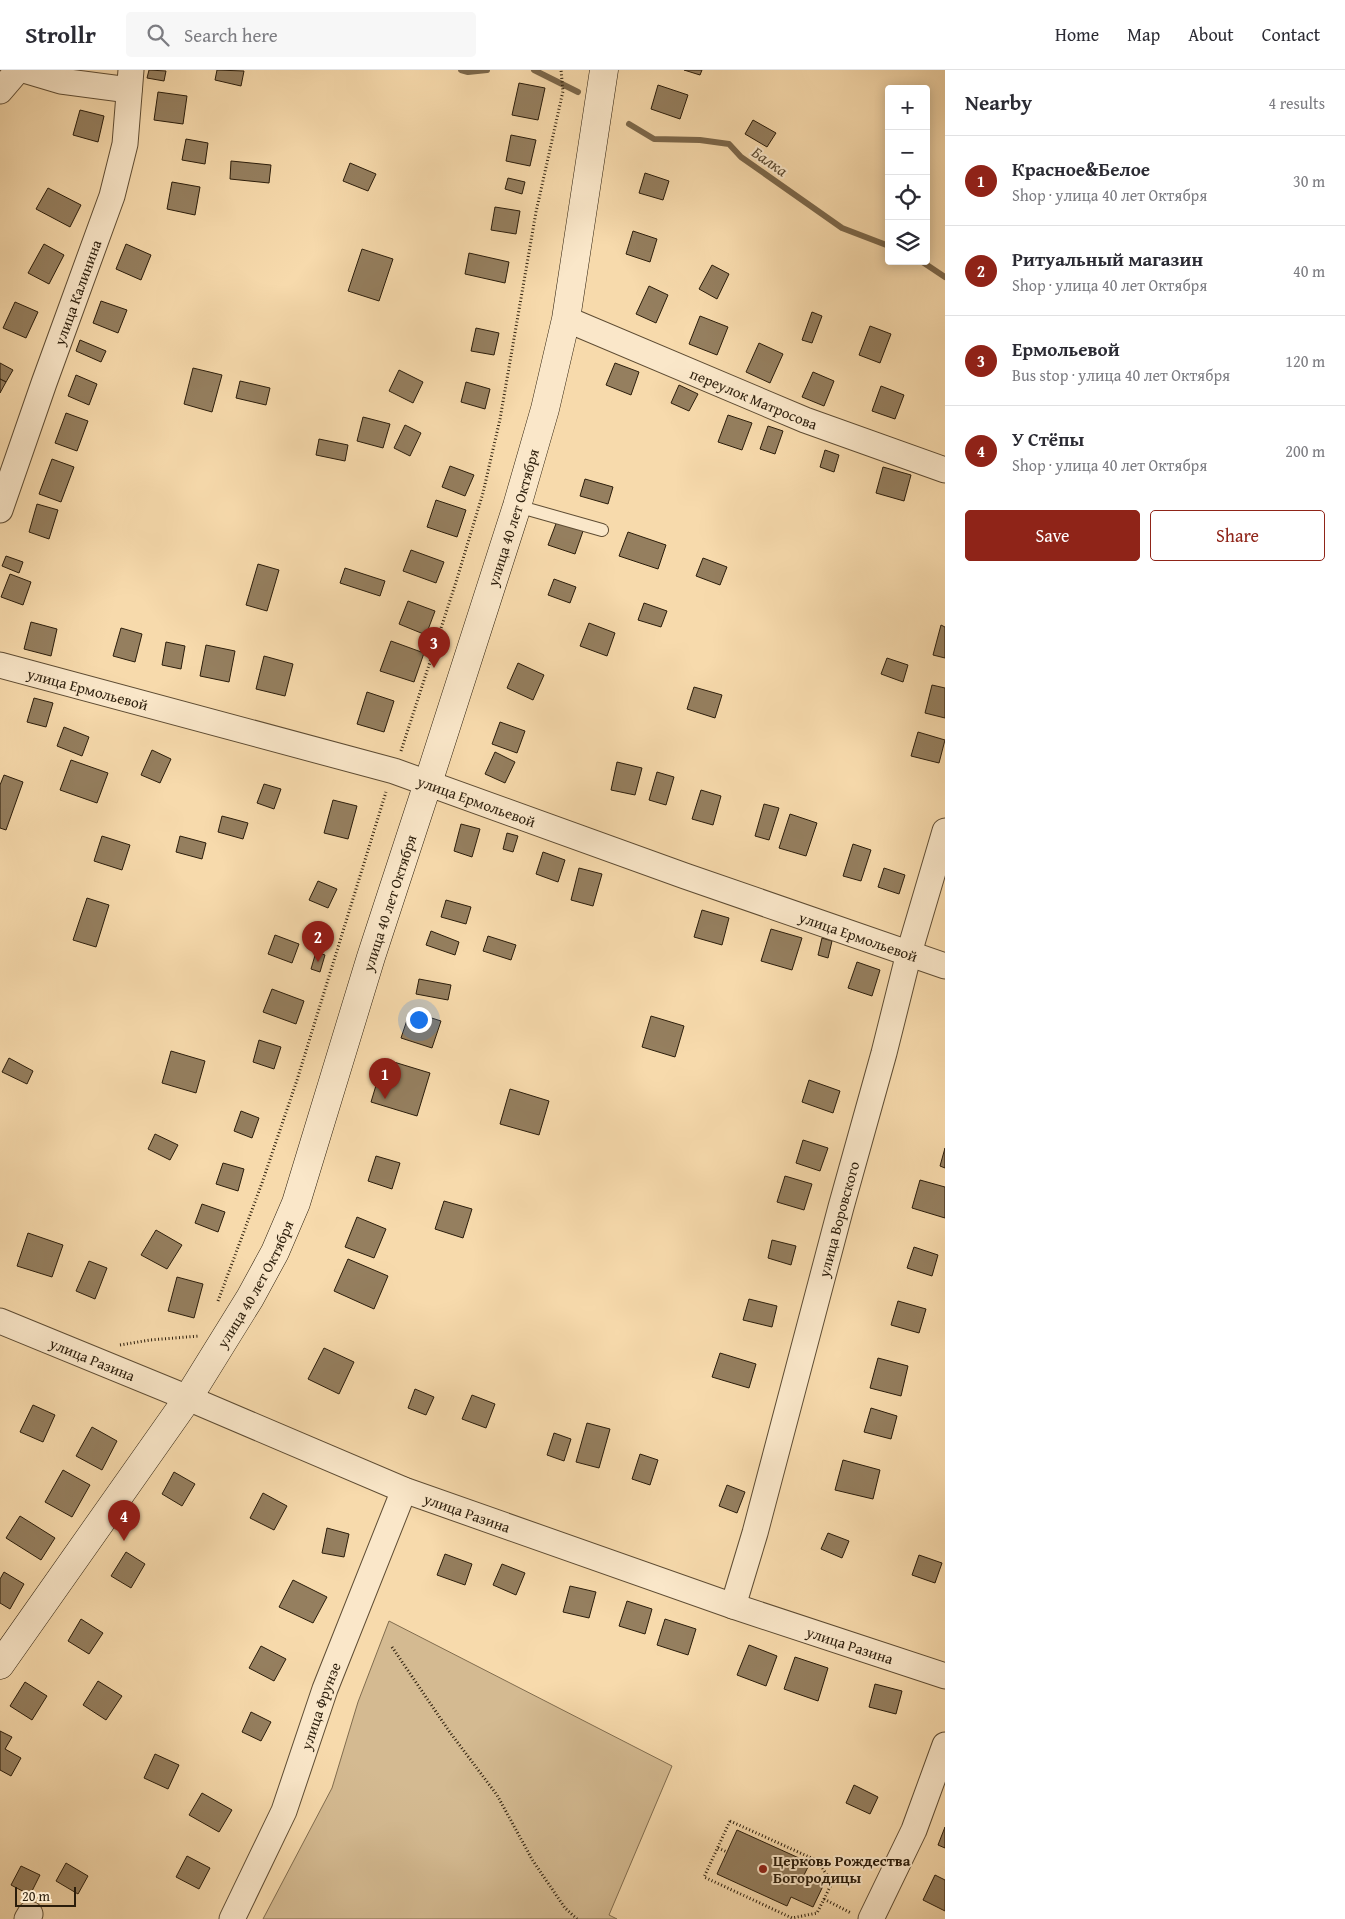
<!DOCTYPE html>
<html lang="en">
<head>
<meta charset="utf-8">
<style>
  :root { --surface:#fff; --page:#f7f7f7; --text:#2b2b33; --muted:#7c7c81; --line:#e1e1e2; --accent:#8f2418 }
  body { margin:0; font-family:"Gentium Book Plus",serif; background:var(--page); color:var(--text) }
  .controls { position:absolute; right:15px; top:15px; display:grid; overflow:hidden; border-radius:5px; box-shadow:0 2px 12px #0003 }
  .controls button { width:45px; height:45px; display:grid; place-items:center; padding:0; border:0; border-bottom:1px solid var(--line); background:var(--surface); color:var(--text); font:25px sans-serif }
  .scale { position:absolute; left:15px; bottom:12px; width:61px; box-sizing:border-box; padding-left:5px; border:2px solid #2b1d0b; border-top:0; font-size:14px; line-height:18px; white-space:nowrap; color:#2b1d0b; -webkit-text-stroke:4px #fae7c9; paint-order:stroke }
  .you { position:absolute; left:418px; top:949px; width:18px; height:18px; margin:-12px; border:4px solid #fff; border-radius:50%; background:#1a73e8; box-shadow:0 0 0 8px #1a73e833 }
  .badge { display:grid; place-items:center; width:32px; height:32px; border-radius:50%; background:var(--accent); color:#fff; font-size:16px; font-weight:700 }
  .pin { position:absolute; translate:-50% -41px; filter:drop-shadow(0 1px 2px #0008) }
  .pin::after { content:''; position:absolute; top:26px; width:18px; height:15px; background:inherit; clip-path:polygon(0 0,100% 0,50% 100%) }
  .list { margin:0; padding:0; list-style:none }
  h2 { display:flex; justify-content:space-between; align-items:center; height:65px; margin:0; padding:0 20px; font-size:21px }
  h2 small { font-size:16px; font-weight:400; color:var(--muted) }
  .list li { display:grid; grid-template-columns:32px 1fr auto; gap:15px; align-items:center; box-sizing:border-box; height:90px; padding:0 20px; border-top:1px solid var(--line) }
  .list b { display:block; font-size:19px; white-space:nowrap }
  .list p { margin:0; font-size:16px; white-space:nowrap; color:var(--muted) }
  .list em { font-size:16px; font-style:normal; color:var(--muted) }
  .actions { display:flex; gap:10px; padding:15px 20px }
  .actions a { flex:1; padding:11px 0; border:1px solid var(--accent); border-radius:5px; text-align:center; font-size:18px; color:var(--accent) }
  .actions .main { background:var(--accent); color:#fff }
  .icon { flex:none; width:28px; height:28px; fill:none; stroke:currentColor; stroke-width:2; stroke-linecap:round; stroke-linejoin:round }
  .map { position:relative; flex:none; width:945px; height:1849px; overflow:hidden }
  header { display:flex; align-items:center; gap:30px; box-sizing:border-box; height:70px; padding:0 25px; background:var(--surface); border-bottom:1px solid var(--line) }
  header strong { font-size:24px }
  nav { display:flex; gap:28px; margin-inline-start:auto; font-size:18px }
  .search { width:350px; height:45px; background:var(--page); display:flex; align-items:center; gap:12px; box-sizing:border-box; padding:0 18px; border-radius:5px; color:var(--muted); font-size:19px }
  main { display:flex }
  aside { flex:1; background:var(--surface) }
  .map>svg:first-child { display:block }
</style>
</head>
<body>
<header>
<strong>Strollr</strong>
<div class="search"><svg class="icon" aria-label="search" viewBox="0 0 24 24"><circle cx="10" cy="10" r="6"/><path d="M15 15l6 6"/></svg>Search here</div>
<nav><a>Home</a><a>Map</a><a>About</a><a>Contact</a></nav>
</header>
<main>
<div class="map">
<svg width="945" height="1849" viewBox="0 0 945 1849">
  <rect width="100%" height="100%" fill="#f7daac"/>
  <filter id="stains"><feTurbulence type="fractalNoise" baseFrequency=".004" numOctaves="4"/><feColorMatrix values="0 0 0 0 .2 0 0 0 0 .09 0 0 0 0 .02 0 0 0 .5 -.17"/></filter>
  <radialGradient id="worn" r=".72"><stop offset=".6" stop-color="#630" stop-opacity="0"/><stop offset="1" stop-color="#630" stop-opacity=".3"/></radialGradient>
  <polygon fill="#d4ba91" stroke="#806c4e" points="389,1551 672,1696 609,1845 617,1849 263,1849 332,1718 358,1632"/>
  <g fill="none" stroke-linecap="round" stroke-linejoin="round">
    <g stroke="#7c684b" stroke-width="6">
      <polyline points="461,0 468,2 487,0"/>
      <polyline points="534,0 578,22"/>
      <polyline points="629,54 654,69 700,70 729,74 741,87 842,158 889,176"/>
      <polyline points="921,191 945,207"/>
    </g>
  </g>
  <g fill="#957f5f" stroke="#2b1d0b">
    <polygon points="149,0 166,1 164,11 147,8"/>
    <polygon points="217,0 244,1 241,16 215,10"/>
    <polygon points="684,0 702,0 700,5"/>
    <polygon points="519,13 545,18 538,50 512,45"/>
    <polygon points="658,15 688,25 680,49 651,39"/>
    <polygon points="158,22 187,26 183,54 154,50"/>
    <polygon points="80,40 104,46 98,72 73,65"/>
    <polygon points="753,50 776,63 767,77 745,64"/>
    <polygon points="511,65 536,70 530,96 506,91"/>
    <polygon points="186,69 208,73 205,94 182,90"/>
    <polygon points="231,91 271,95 269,113 230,109"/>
    <polygon points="350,93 376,104 368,121 343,111"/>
    <polygon points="645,103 669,111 663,130 639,123"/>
    <polygon points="508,108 525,112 522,124 505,119"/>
    <polygon points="172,112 200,117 195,145 167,139"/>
    <polygon points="48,118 81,135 70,157 36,139"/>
    <polygon points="495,137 520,141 516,164 491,160"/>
    <polygon points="633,161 657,169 650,192 626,184"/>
    <polygon points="44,174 64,185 49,214 28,203"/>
    <polygon points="126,174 151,185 141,210 116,199"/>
    <polygon points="362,179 393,189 379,231 348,221"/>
    <polygon points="469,183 509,192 505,213 465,204"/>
    <polygon points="712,195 729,204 717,229 699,219"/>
    <polygon points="649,216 668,225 656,253 636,244"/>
    <polygon points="101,231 127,240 118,263 93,253"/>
    <polygon points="15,232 38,242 26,268 3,258"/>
    <polygon points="812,242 822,246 812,273 802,270"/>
    <polygon points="700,246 728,257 717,285 689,274"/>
    <polygon points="870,256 891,264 880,293 859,285"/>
    <polygon points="476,258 499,263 494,285 471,281"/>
    <polygon points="80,270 106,281 101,292 76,281"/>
    <polygon points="759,273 783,284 770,313 746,302"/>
    <polygon points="0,293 13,300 6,312 0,309"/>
    <polygon points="615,293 639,302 631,325 606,315"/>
    <polygon points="193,298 222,305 212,342 184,334"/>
    <polygon points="399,300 423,312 413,333 389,321"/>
    <polygon points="813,302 834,311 824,336 802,327"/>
    <polygon points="76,305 97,314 89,335 68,326"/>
    <polygon points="0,309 6,312 0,323"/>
    <polygon points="240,311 270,318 266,335 236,328"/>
    <polygon points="466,312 490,319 485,339 461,332"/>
    <polygon points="679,315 698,324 689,341 671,333"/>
    <polygon points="881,316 904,325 895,349 872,341"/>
    <polygon points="66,343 88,351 77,381 55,373"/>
    <polygon points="728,345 752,353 742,380 718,372"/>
    <polygon points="363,347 390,354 383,378 357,371"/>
    <polygon points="405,355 421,363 410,386 394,378"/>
    <polygon points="768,356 783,361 775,384 760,379"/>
    <polygon points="319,369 348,375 345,391 316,385"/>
    <polygon points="825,380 839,385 834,402 820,397"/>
    <polygon points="52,389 74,397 61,432 39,424"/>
    <polygon points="450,396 474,405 465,426 442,417"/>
    <polygon points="883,397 911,405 904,431 876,423"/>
    <polygon points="585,409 613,417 608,434 580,426"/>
    <polygon points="436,430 466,440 457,467 427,457"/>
    <polygon points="37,434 58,440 49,469 29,462"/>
    <polygon points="557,451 583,461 575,484 548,475"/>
    <polygon points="628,462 666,475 658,499 619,486"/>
    <polygon points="411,480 444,492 436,513 403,501"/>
    <polygon points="6,486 23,492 19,503 2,496"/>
    <polygon points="703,488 727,497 720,515 696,506"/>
    <polygon points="258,494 279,500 267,541 246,535"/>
    <polygon points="345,498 385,511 380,526 340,513"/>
    <polygon points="10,504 31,512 23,535 1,527"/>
    <polygon points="554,509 576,517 570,533 548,525"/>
    <polygon points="408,531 435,541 426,565 399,554"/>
    <polygon points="644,533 667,541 661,557 638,550"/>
    <polygon points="31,552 57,559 51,586 24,579"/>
    <polygon points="589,553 615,563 607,586 580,576"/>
    <polygon points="941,555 945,557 945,588 933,585"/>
    <polygon points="121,558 142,564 135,592 113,586"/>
    <polygon points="391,571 424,583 414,612 380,601"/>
    <polygon points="166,572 185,576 181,599 162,595"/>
    <polygon points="206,575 235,581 229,612 200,606"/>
    <polygon points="264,586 293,594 285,626 256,619"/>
    <polygon points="887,588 908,595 903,612 881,604"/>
    <polygon points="518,593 544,605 533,630 507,618"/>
    <polygon points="932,615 945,618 945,648 925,643"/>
    <polygon points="694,617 722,625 715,648 687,639"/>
    <polygon points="367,622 394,631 384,662 357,654"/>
    <polygon points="34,628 53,633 46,657 27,652"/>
    <polygon points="500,652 525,661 517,683 492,674"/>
    <polygon points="64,657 89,667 82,686 57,676"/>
    <polygon points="918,662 945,670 939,693 911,686"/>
    <polygon points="152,680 171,689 160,713 141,705"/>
    <polygon points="495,682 515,692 505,713 485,704"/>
    <polygon points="71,690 108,703 97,733 60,720"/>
    <polygon points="617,692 642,698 635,725 611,720"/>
    <polygon points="657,702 674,707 666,735 649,730"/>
    <polygon points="4,705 23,712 6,760 0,758 0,715"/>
    <polygon points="264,714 281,719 274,739 257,733"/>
    <polygon points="701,720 721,726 713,755 692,749"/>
    <polygon points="333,730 357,736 348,769 324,763"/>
    <polygon points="764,734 779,738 769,770 755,766"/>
    <polygon points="790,744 817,753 806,786 779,778"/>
    <polygon points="222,746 248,753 243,769 218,762"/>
    <polygon points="461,754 480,759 472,787 454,781"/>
    <polygon points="507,763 518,766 513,782 503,779"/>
    <polygon points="102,766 130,775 122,800 94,791"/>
    <polygon points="180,766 206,773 202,789 176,782"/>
    <polygon points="853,774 871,780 861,811 843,806"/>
    <polygon points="543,782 565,790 558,812 536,804"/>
    <polygon points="579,798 602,804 593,836 571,830"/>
    <polygon points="884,798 905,805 899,824 878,817"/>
    <polygon points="318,811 337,819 328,838 309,830"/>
    <polygon points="87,828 109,835 96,877 73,870"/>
    <polygon points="446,830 471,837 466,854 441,847"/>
    <polygon points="702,840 729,848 722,875 694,867"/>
    <polygon points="771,859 802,868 792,900 761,891"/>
    <polygon points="431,861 459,872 455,885 426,875"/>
    <polygon points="275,865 299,874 292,893 268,884"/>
    <polygon points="488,866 516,875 511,890 483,881"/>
    <polygon points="822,868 832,871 828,888 818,885"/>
    <polygon points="316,882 325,885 320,902 311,899"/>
    <polygon points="857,892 880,900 872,926 848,918"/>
    <polygon points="419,909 451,915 448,930 416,924"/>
    <polygon points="272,919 304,931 296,954 263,942"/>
    <polygon points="410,941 441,951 432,978 401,968"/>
    <polygon points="651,946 684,956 675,987 642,977"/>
    <polygon points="259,970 281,977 274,999 253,992"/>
    <polygon points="171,981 205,991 196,1023 162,1013"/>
    <polygon points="9,988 33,1001 27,1014 2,1002"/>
    <polygon points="384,989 430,1003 417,1046 371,1032"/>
    <polygon points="809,1010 840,1021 833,1043 802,1032"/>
    <polygon points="510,1019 549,1031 539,1065 500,1054"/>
    <polygon points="241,1041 259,1048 252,1068 234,1061"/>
    <polygon points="155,1064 178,1075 170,1090 148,1079"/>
    <polygon points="803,1070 828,1078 820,1101 796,1093"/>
    <polygon points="945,1078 945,1098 940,1096"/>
    <polygon points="376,1086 400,1093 392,1119 368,1111"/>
    <polygon points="223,1093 244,1099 238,1121 216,1114"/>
    <polygon points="785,1106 812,1114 804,1140 777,1132"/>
    <polygon points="920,1110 945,1117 945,1148 912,1138"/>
    <polygon points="444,1131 472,1139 463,1168 435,1159"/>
    <polygon points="202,1134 225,1142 218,1162 195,1153"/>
    <polygon points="357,1147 386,1159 374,1188 345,1177"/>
    <polygon points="156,1160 182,1175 167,1199 141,1185"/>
    <polygon points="28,1163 63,1175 52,1207 17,1196"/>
    <polygon points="772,1170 796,1176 791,1195 768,1188"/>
    <polygon points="914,1177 938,1185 932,1206 907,1198"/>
    <polygon points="348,1189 388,1206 374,1239 334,1221"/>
    <polygon points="89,1191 107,1198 95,1229 76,1221"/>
    <polygon points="177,1207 203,1214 194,1248 168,1241"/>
    <polygon points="749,1229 777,1236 772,1257 743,1250"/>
    <polygon points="898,1231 926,1239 919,1263 891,1255"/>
    <polygon points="324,1278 354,1292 339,1324 308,1309"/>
    <polygon points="720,1283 756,1294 749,1318 712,1307"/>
    <polygon points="878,1288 908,1296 901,1326 870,1318"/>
    <polygon points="415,1319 434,1327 426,1345 408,1338"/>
    <polygon points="472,1325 495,1334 486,1358 462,1349"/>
    <polygon points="33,1335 55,1345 43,1372 20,1362"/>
    <polygon points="871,1338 897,1346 891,1369 864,1362"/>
    <polygon points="587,1353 610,1359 599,1398 576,1392"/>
    <polygon points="92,1357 117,1371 102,1400 76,1386"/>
    <polygon points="554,1363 571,1369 564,1391 547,1385"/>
    <polygon points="640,1384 658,1390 650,1415 632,1409"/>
    <polygon points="843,1390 880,1400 873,1429 835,1420"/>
    <polygon points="63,1400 90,1415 72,1447 45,1432"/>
    <polygon points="174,1402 195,1414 182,1436 162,1424"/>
    <polygon points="727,1415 745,1422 737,1443 719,1436"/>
    <polygon points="263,1423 287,1436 274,1460 250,1448"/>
    <polygon points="20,1446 55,1468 41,1490 6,1468"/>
    <polygon points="327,1458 349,1464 344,1487 322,1483"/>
    <polygon points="828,1463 849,1471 842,1488 821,1479"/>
    <polygon points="126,1482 145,1494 131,1518 111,1506"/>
    <polygon points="445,1484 472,1494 465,1515 437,1505"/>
    <polygon points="919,1485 942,1493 935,1513 912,1505"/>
    <polygon points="502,1494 525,1503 516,1525 493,1515"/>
    <polygon points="4,1502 24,1514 10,1539 0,1533 0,1509"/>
    <polygon points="293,1510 327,1527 313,1553 279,1537"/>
    <polygon points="570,1516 596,1522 589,1548 563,1542"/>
    <polygon points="627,1531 652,1539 645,1564 619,1556"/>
    <polygon points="81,1549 103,1563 89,1584 68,1571"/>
    <polygon points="665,1549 696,1559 688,1585 657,1575"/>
    <polygon points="749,1575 777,1586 766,1616 737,1605"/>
    <polygon points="261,1576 286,1589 274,1611 249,1598"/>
    <polygon points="795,1587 828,1598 818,1631 784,1619"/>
    <polygon points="98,1611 122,1626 106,1650 83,1635"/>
    <polygon points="25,1612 47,1626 32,1650 10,1636"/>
    <polygon points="875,1614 902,1621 896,1644 869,1637"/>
    <polygon points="251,1642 271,1652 261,1671 242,1662"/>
    <polygon points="0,1661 12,1667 5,1679 21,1688 11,1706 0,1700"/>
    <polygon points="155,1684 179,1695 168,1719 144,1708"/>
    <polygon points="854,1715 878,1727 870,1744 846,1733"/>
    <polygon points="202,1723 232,1740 219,1762 189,1745"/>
    <polygon points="945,1757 945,1778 938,1775"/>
    <polygon points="737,1760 810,1793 803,1807 823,1816 813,1837 791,1827 787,1836 717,1804"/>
    <polygon points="187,1786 210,1798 199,1819 176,1807"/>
    <polygon points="66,1793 88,1806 78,1824 56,1811"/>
    <polygon points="21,1796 40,1805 30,1825 11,1815"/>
    <polygon points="935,1805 945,1810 945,1841 923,1830"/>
  </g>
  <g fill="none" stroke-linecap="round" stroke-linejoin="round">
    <defs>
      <polyline id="lane" points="517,436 602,460"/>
      <g id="street">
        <polyline points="24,0 61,11 129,20"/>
        <polyline points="0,21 18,0"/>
        <path id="s1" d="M566 249 805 350 945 400"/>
        <path id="s2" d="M0 440 44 313 112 126 125 74 131 0"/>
        <path id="s3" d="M0 595 394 701 685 806 945 896"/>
        <path id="s4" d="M0 1251 188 1328 404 1420 733 1536 945 1606"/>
        <path id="s5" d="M733 1536 755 1463 841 1137 884 983 909 883 945 761"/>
        <polyline points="27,1849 30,1844"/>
        <path id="s6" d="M232 1849 284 1741 325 1619 404 1420"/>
        <polyline points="871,1849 914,1760 945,1675"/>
      </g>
      <g id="secondary">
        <path id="s7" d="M0 1595 188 1328 250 1228 275 1182 296 1133 371 887 428 713 517 436 545 339 566 249 604 0"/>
      </g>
    </defs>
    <use href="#lane" stroke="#5e4c33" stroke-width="14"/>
    <use href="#street" stroke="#5e4c33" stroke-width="27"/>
    <use href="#secondary" stroke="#2b1d0b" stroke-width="29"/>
    <g stroke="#2b1d0b" stroke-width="3" stroke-dasharray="1 2.5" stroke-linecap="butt">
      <polyline points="401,681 456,512 483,423 500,349 536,142 563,21 561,0"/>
      <polyline points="218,1231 262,1113 297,1010 386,722"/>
      <polyline points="120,1275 150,1270 199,1266"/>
      <polyline points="392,1577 449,1661 497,1725 533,1791 565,1838 577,1849"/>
      <polygon points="730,1751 818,1791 832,1813 817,1843 792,1848 704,1807"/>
      <polyline points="718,1778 727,1782"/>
      <polyline points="824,1829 851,1843"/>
    </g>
    <use href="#lane" stroke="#fae7c9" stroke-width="12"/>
    <use href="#street" stroke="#fae7c9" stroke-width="25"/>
    <use href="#secondary" stroke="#fae7c9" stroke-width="28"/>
  </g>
  <circle fill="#8f2418" stroke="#fae7c9" stroke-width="2" cx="763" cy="1799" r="5"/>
  <g text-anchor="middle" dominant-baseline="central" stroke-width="4" stroke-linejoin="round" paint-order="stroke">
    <g font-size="15" fill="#2b1d0b" stroke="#fae7c9">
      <text stroke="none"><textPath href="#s2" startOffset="231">улица Калинина</textPath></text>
      <text stroke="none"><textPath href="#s1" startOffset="204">переулок Матросова</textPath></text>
      <text stroke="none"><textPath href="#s7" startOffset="1269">улица 40 лет Октября</textPath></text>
      <text stroke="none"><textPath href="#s3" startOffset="91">улица Ермольевой</textPath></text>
      <text stroke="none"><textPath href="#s3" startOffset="496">улица Ермольевой</textPath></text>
      <text stroke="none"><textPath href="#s7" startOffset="864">улица 40 лет Октября</textPath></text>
      <text stroke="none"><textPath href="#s3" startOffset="901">улица Ермольевой</textPath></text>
      <text stroke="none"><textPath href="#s5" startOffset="401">улица Воровского</textPath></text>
      <text stroke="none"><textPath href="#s7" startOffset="459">улица 40 лет Октября</textPath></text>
      <text stroke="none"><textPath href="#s4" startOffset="100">улица Разина</textPath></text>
      <text stroke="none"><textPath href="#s4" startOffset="505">улица Разина</textPath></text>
      <text stroke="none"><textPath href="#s4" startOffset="910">улица Разина</textPath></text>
      <text stroke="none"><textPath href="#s6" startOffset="231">улица Фрунзе</textPath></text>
    </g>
    <g font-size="15" font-weight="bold" fill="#2b1d0b" stroke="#fae7c9" text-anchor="start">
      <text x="773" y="1790">Церковь Рождества<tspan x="773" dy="17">Богородицы</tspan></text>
    </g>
    <g font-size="16" font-style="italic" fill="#5a4930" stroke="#fae7c9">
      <text transform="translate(770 91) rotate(35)">Балка</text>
    </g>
  </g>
  <rect width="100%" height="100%" filter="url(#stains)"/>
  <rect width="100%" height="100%" fill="url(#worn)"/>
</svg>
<div class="controls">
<button>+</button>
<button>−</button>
<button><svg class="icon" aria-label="locate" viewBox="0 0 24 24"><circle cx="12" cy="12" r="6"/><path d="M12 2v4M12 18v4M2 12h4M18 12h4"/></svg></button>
<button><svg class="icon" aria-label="layers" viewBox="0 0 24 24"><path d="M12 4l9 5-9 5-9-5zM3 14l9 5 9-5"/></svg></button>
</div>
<div class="scale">20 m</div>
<div class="you"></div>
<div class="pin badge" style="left:385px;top:1029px">1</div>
<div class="pin badge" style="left:318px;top:892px">2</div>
<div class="pin badge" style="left:434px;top:598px">3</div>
<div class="pin badge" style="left:124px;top:1471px">4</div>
</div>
<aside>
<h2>Nearby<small>4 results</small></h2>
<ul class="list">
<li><span class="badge">1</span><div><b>Красное&amp;Белое</b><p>Shop · улица 40 лет Октября</p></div><em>30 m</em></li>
<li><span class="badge">2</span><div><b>Ритуальный магазин</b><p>Shop · улица 40 лет Октября</p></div><em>40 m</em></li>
<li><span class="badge">3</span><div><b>Ермольевой</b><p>Bus stop · улица 40 лет Октября</p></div><em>120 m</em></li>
<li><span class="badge">4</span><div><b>У Стёпы</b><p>Shop · улица 40 лет Октября</p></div><em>200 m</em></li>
</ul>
<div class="actions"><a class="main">Save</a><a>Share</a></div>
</aside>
</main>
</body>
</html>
